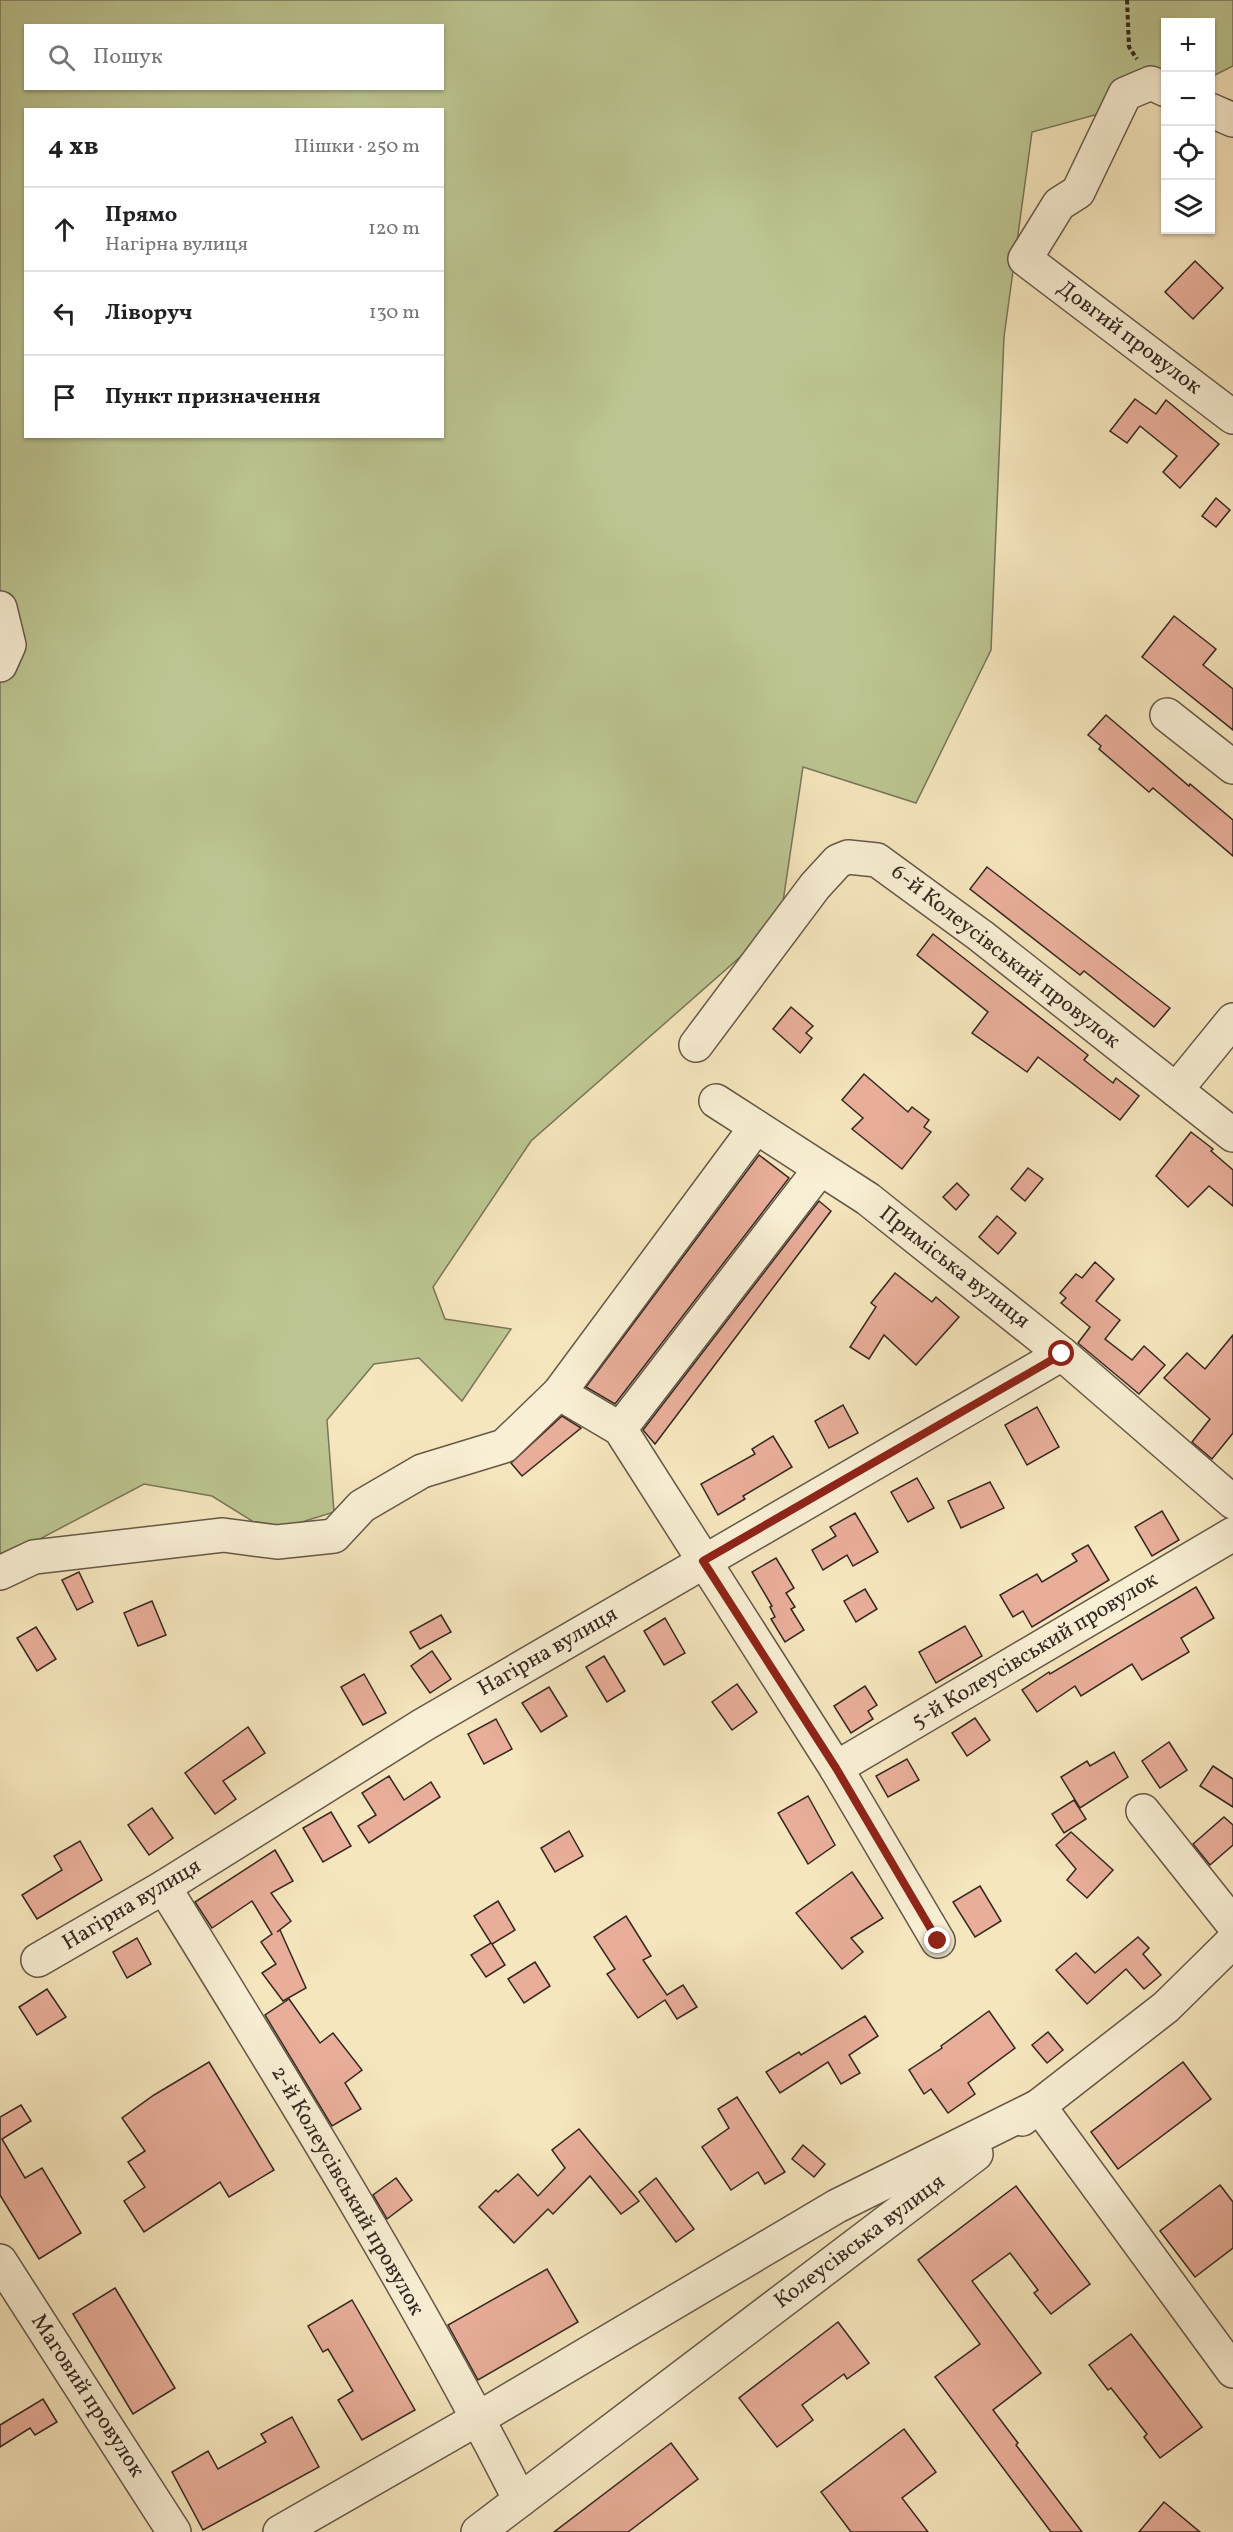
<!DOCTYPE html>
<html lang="uk">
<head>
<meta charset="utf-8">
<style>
  :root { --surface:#fff; --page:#f2f2f2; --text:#202124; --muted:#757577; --line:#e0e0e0 }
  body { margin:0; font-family:Vollkorn,serif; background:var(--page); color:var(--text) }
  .controls { position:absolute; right:18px; top:18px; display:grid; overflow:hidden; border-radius:0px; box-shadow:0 2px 4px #0004 }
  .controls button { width:54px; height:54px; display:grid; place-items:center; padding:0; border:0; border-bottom:2px solid var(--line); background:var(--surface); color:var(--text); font:30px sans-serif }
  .stop { position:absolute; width:18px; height:18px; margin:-14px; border:4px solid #8f2418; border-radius:50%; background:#fff }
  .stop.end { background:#8f2418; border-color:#fff; box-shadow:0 2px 6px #0008 }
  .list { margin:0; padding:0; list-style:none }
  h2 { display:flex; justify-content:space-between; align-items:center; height:78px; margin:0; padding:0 24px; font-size:26px }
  h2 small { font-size:20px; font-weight:400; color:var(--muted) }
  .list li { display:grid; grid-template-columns:39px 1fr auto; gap:18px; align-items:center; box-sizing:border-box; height:84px; padding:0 24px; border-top:2px solid var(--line) }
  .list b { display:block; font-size:22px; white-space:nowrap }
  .list p { margin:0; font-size:20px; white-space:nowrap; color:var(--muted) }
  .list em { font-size:20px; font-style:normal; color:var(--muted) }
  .icon { flex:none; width:33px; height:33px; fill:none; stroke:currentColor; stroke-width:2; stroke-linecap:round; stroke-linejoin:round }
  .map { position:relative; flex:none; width:1233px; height:2532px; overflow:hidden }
  .search { position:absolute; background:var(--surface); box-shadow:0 2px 4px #0004; left:24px; top:24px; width:420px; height:66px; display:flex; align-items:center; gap:15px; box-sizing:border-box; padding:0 21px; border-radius:0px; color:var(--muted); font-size:22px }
  .panel { position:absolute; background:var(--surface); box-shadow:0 2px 4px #0004; left:24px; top:108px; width:420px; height:330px; border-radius:0px }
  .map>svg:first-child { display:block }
</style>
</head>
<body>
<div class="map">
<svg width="1233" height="2532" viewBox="0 0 1233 2532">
  <rect width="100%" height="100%" fill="#f6e6bd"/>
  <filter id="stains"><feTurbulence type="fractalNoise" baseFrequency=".00333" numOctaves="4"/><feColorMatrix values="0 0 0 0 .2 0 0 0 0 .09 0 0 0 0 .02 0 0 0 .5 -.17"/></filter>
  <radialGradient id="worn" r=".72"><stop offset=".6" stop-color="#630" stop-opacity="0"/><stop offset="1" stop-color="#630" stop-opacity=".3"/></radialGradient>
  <path fill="#bcc591" stroke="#78765a" stroke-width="1.5" fill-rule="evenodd" d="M0 0H1233V66L1211 77 1210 22H1166L1165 96 1032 132 1004 337 991 650 916 803 803 767 780 922 531 1141 433 1287 445 1319 511 1329 462 1401 419 1358 374 1364 327 1420 334 1512 270 1532 212 1496 144 1484 0 1560ZM26 26H442V88H26ZM26 110H442V436H26Z"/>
  <g fill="#e9ae9a" stroke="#352822" stroke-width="1.5">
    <polygon points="1195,261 1223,288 1193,319 1165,292"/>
    <polygon points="1135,399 1156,414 1166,400 1219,444 1180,488 1163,472 1177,456 1140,426 1127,443 1110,431"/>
    <polygon points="1216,498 1230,510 1216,527 1202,516"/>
    <polygon points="1174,616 1216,649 1203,665 1233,689 1233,730 1142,657"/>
    <polygon points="1106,715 1189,786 1190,784 1233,820 1233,856 1153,788 1149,792 1099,749 1101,746 1088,735"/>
    <polygon points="987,867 1170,1008 1154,1027 1084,971 1080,975 970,889"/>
    <polygon points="933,934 1088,1055 1084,1060 1113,1083 1116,1078 1139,1096 1120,1120 1038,1057 1027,1072 972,1033 988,1012 917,955"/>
    <polygon points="791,1007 813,1026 806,1033 812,1038 800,1053 773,1029"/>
    <polygon points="864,1074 908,1112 912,1107 929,1120 924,1127 931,1132 902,1169 852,1129 863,1118 842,1100"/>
    <polygon points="1191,1132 1213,1149 1211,1151 1233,1170 1233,1206 1209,1186 1188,1207 1156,1176"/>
    <polygon points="759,1155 789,1178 615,1404 586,1387"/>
    <polygon points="1028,1168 1043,1179 1025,1201 1011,1189"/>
    <polygon points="957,1183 969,1195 956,1210 943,1197"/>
    <polygon points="819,1201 831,1211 655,1444 643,1430"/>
    <polygon points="997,1216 1016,1233 998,1254 979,1237"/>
    <polygon points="1095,1262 1114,1279 1096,1301 1120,1320 1105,1339 1132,1360 1144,1346 1165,1365 1139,1394 1078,1343 1090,1327 1061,1303 1066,1298 1060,1293 1076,1274 1082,1278"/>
    <polygon points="895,1273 932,1302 936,1297 959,1317 916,1365 884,1335 869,1359 850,1347 876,1307 871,1303"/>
    <polygon points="1233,1335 1233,1433 1212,1459 1192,1442 1210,1419 1164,1378 1187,1353 1205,1369"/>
    <polygon points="843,1405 858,1433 829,1448 815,1421"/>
    <polygon points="1037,1407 1059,1447 1027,1465 1005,1425"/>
    <polygon points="562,1416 581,1428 522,1476 511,1463"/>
    <polygon points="773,1436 792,1467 743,1496 745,1499 718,1515 701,1484 755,1454 752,1449"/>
    <polygon points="917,1478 934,1508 908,1522 891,1492"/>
    <polygon points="990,1482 1004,1508 961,1528 948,1501"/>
    <polygon points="1162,1511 1179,1540 1152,1556 1135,1527"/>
    <polygon points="855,1513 878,1552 853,1566 847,1555 823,1570 812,1550 836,1536 830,1527"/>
    <polygon points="1088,1545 1109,1580 1032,1627 1023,1611 1013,1617 1000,1595 1037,1574 1042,1582 1077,1561 1072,1554"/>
    <polygon points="776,1558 794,1588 786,1593 795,1607 791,1609 804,1630 785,1642 771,1619 775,1617 770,1607 772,1606 752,1572"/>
    <polygon points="79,1572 93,1602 77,1610 62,1580"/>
    <polygon points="1196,1587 1214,1618 1181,1638 1189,1652 1142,1680 1132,1664 1081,1696 1075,1686 1037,1712 1022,1690 1049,1672 1050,1674"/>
    <polygon points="865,1589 877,1609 856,1622 844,1601"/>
    <polygon points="152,1601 166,1635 138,1646 124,1613"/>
    <polygon points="441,1615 451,1632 420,1649 410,1632"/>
    <polygon points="665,1618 685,1653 664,1665 644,1631"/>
    <polygon points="965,1626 982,1656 936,1683 919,1652"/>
    <polygon points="36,1627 56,1659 37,1671 17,1638"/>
    <polygon points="432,1651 451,1679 430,1693 411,1666"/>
    <polygon points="604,1656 625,1691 607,1702 586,1667"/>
    <polygon points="364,1674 386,1713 363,1725 341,1687"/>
    <polygon points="737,1684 757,1712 732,1730 712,1702"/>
    <polygon points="865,1686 877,1705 868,1711 873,1719 851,1733 834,1706"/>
    <polygon points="549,1687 567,1716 541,1732 522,1703"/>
    <polygon points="975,1718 990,1740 967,1756 952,1733"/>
    <polygon points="496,1719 512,1749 484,1764 468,1734"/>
    <polygon points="248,1727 265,1753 223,1781 236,1799 215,1814 185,1773"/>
    <polygon points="1169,1742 1187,1770 1160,1788 1142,1761"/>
    <polygon points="1114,1752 1128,1777 1080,1808 1061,1777 1087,1761 1090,1766"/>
    <polygon points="907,1759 919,1780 888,1797 876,1776"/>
    <polygon points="1213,1766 1233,1779 1233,1807 1200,1786"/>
    <polygon points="389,1776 404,1800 431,1782 440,1797 369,1843 358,1826 376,1815 362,1793"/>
    <polygon points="808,1796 835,1845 808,1864 778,1813"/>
    <polygon points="1074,1800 1086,1819 1064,1833 1052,1814"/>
    <polygon points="152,1808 173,1838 149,1855 128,1825"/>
    <polygon points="331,1812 351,1846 323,1862 303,1828"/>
    <polygon points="1224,1817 1233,1825 1233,1845 1210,1865 1193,1844"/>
    <polygon points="569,1831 583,1856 555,1872 541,1848"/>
    <polygon points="1071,1832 1113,1870 1087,1898 1067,1880 1076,1869 1056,1845"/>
    <polygon points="80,1841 102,1880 37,1919 22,1895 62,1870 54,1856"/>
    <polygon points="275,1850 293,1881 271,1893 291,1921 277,1932 280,1930 306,1988 283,2001 262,1973 276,1964 261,1942 272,1934 252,1901 212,1928 195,1902"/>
    <polygon points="852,1872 883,1918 851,1938 863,1952 842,1969 796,1913"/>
    <polygon points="980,1886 1001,1921 975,1937 953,1902"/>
    <polygon points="498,1901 515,1930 492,1944 505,1965 486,1977 471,1955 491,1943 474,1916"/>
    <polygon points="626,1916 651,1956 643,1960 667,1995 683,1985 697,2007 677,2019 665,2000 638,2018 607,1974 615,1969 594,1937"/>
    <polygon points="1138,1937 1149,1948 1143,1954 1161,1975 1144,1989 1126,1969 1087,2004 1056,1970 1076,1953 1095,1973"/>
    <polygon points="137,1938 151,1964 127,1978 113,1952"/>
    <polygon points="535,1962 550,1986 524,2003 508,1979"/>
    <polygon points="47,1989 66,2017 37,2035 19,2007"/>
    <polygon points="289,1999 320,2043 333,2033 362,2070 345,2083 361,2109 332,2126 265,2015"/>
    <polygon points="989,2011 1015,2048 968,2083 975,2094 948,2113 931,2089 924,2094 909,2070 942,2048 941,2046"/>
    <polygon points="865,2016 878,2036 849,2055 860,2073 841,2084 828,2062 780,2093 766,2072 799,2052 801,2055"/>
    <polygon points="1048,2032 1063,2050 1047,2063 1032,2045"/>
    <polygon points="209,2062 274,2170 229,2197 220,2182 144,2232 124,2201 145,2187 128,2162 145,2151 122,2118 154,2095"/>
    <polygon points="1183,2062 1211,2099 1118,2169 1091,2132"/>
    <polygon points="737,2097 785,2172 765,2184 758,2172 731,2190 702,2147 729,2128 718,2109"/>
    <polygon points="21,2105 31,2121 2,2139 25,2178 42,2168 81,2233 39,2259 0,2195 0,2117"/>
    <polygon points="579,2129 639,2201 621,2214 590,2176 553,2214 548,2209 514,2243 479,2207 496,2190 498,2192 518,2174 538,2196 565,2168 552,2150"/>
    <polygon points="803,2145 825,2164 814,2177 792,2159"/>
    <polygon points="396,2178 412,2200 387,2219 373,2195"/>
    <polygon points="656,2178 694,2229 676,2242 639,2192"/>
    <polygon points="1220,2185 1233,2202 1233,2248 1195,2277 1160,2231"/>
    <polygon points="1016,2186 1090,2284 1051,2314 1034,2293 1038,2290 1010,2253 972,2281 1041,2373 993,2410 1018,2443 1016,2445 1082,2532 1051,2532 935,2377 980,2344 918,2260"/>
    <polygon points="547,2269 578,2322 478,2380 448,2325"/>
    <polygon points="115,2288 175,2388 133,2414 73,2314"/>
    <polygon points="352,2300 415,2410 362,2440 338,2400 353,2391 328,2349 323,2352 308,2326"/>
    <polygon points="838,2322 869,2363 847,2379 844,2374 802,2405 813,2420 777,2447 739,2398"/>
    <polygon points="1131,2334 1202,2427 1160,2458 1144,2437 1147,2434 1111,2388 1108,2390 1089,2365"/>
    <polygon points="43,2399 57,2422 35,2435 30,2428 0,2447 0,2425"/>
    <polygon points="292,2417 319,2467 203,2530 172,2472 208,2451 218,2469 266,2442 261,2434"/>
    <polygon points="904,2429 936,2472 902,2498 928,2532 851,2532 821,2492"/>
    <polygon points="671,2443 698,2479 628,2532 554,2532"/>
    <polygon points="1164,2502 1200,2532 1139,2532"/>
  </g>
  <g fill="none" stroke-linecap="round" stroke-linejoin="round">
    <defs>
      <g id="minor">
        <polyline points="1166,90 1151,83 1125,94 1078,192 1059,204 1025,259 1233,417"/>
        <polyline points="1210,110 1233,120"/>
        <polyline points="0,608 9,645 0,665"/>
        <polyline points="1167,715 1233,767"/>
        <polyline points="696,1045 815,886 838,861 848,857 877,860 981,936 1233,1135"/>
        <polyline points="1176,1090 1233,1020"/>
        <polyline points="716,1101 868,1199 1062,1354 1233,1502"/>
        <polyline points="559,1393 756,1127"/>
        <polyline points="620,1429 820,1169"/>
        <polyline points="0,1573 34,1557 223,1535 277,1542 334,1536 362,1506 422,1471 504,1446 559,1393 620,1429 836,1768 938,1941"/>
        <polyline points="836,1768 1233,1534"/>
        <polyline points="1143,1811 1233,1924"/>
        <path d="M164 1887C288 2088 413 2289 520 2500"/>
        <polyline points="38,1960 164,1887 423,1725 1062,1354"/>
        <polyline points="1022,2119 1166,2007 1233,1941"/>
        <polyline points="0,2261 174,2532"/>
        <polyline points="280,2532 479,2418 837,2206 1039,2106 1233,2371"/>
        <polyline points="478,2532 976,2154"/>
      </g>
    </defs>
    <use href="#minor" stroke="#655849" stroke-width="36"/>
    <polyline stroke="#352822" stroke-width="4" stroke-dasharray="4.5 3" stroke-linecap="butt" points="1127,0 1129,47 1137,59"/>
    <use href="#minor" stroke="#f9efd4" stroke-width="33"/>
  </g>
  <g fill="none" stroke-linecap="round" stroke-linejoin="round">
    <polyline stroke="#8f2418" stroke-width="8" points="938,1941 836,1768 703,1561 1062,1354"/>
  </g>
  <g text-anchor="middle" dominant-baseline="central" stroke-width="4.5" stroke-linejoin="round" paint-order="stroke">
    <g font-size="22" fill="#352822" stroke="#f9efd4">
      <text transform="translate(1129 338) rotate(37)">Довгий провулок</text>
      <text transform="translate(1005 957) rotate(38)">6-й Колеусівський провулок</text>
      <text transform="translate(954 1268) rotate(38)">Приміська вулиця</text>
      <text transform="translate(1035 1651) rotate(-31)">5-й Колеусівський провулок</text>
      <text transform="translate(548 1652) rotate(-30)">Нагірна вулиця</text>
      <text transform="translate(132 1905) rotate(-31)">Нагірна вулиця</text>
      <text transform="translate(347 2191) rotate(60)">2-й Колеусівський провулок</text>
      <text transform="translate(860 2242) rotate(-37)">Колеусівська вулиця</text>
      <text transform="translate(87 2396) rotate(57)">Маговий провулок</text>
    </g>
  </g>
  <rect width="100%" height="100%" filter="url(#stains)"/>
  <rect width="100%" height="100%" fill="url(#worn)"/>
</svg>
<div class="controls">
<button>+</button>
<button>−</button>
<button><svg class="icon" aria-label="locate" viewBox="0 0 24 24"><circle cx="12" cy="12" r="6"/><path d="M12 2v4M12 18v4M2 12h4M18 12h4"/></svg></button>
<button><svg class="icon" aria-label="layers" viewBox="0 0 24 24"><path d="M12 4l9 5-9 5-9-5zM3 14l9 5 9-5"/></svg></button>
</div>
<div class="stop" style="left:1062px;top:1354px"></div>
<div class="stop end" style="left:938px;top:1941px"></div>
<div class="search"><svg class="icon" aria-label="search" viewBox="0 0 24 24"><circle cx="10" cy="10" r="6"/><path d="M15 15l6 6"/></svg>Пошук</div>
<section class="panel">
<h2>4 хв<small>Пішки · 250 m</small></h2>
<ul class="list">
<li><svg class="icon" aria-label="ahead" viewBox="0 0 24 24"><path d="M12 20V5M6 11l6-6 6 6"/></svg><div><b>Прямо</b><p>Нагірна вулиця</p></div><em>120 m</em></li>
<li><svg class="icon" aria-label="left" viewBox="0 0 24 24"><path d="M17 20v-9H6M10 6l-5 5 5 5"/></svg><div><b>Ліворуч</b></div><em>130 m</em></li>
<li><svg class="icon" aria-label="arrive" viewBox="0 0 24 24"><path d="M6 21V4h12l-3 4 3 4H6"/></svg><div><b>Пункт призначення</b></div></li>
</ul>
</section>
</div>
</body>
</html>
